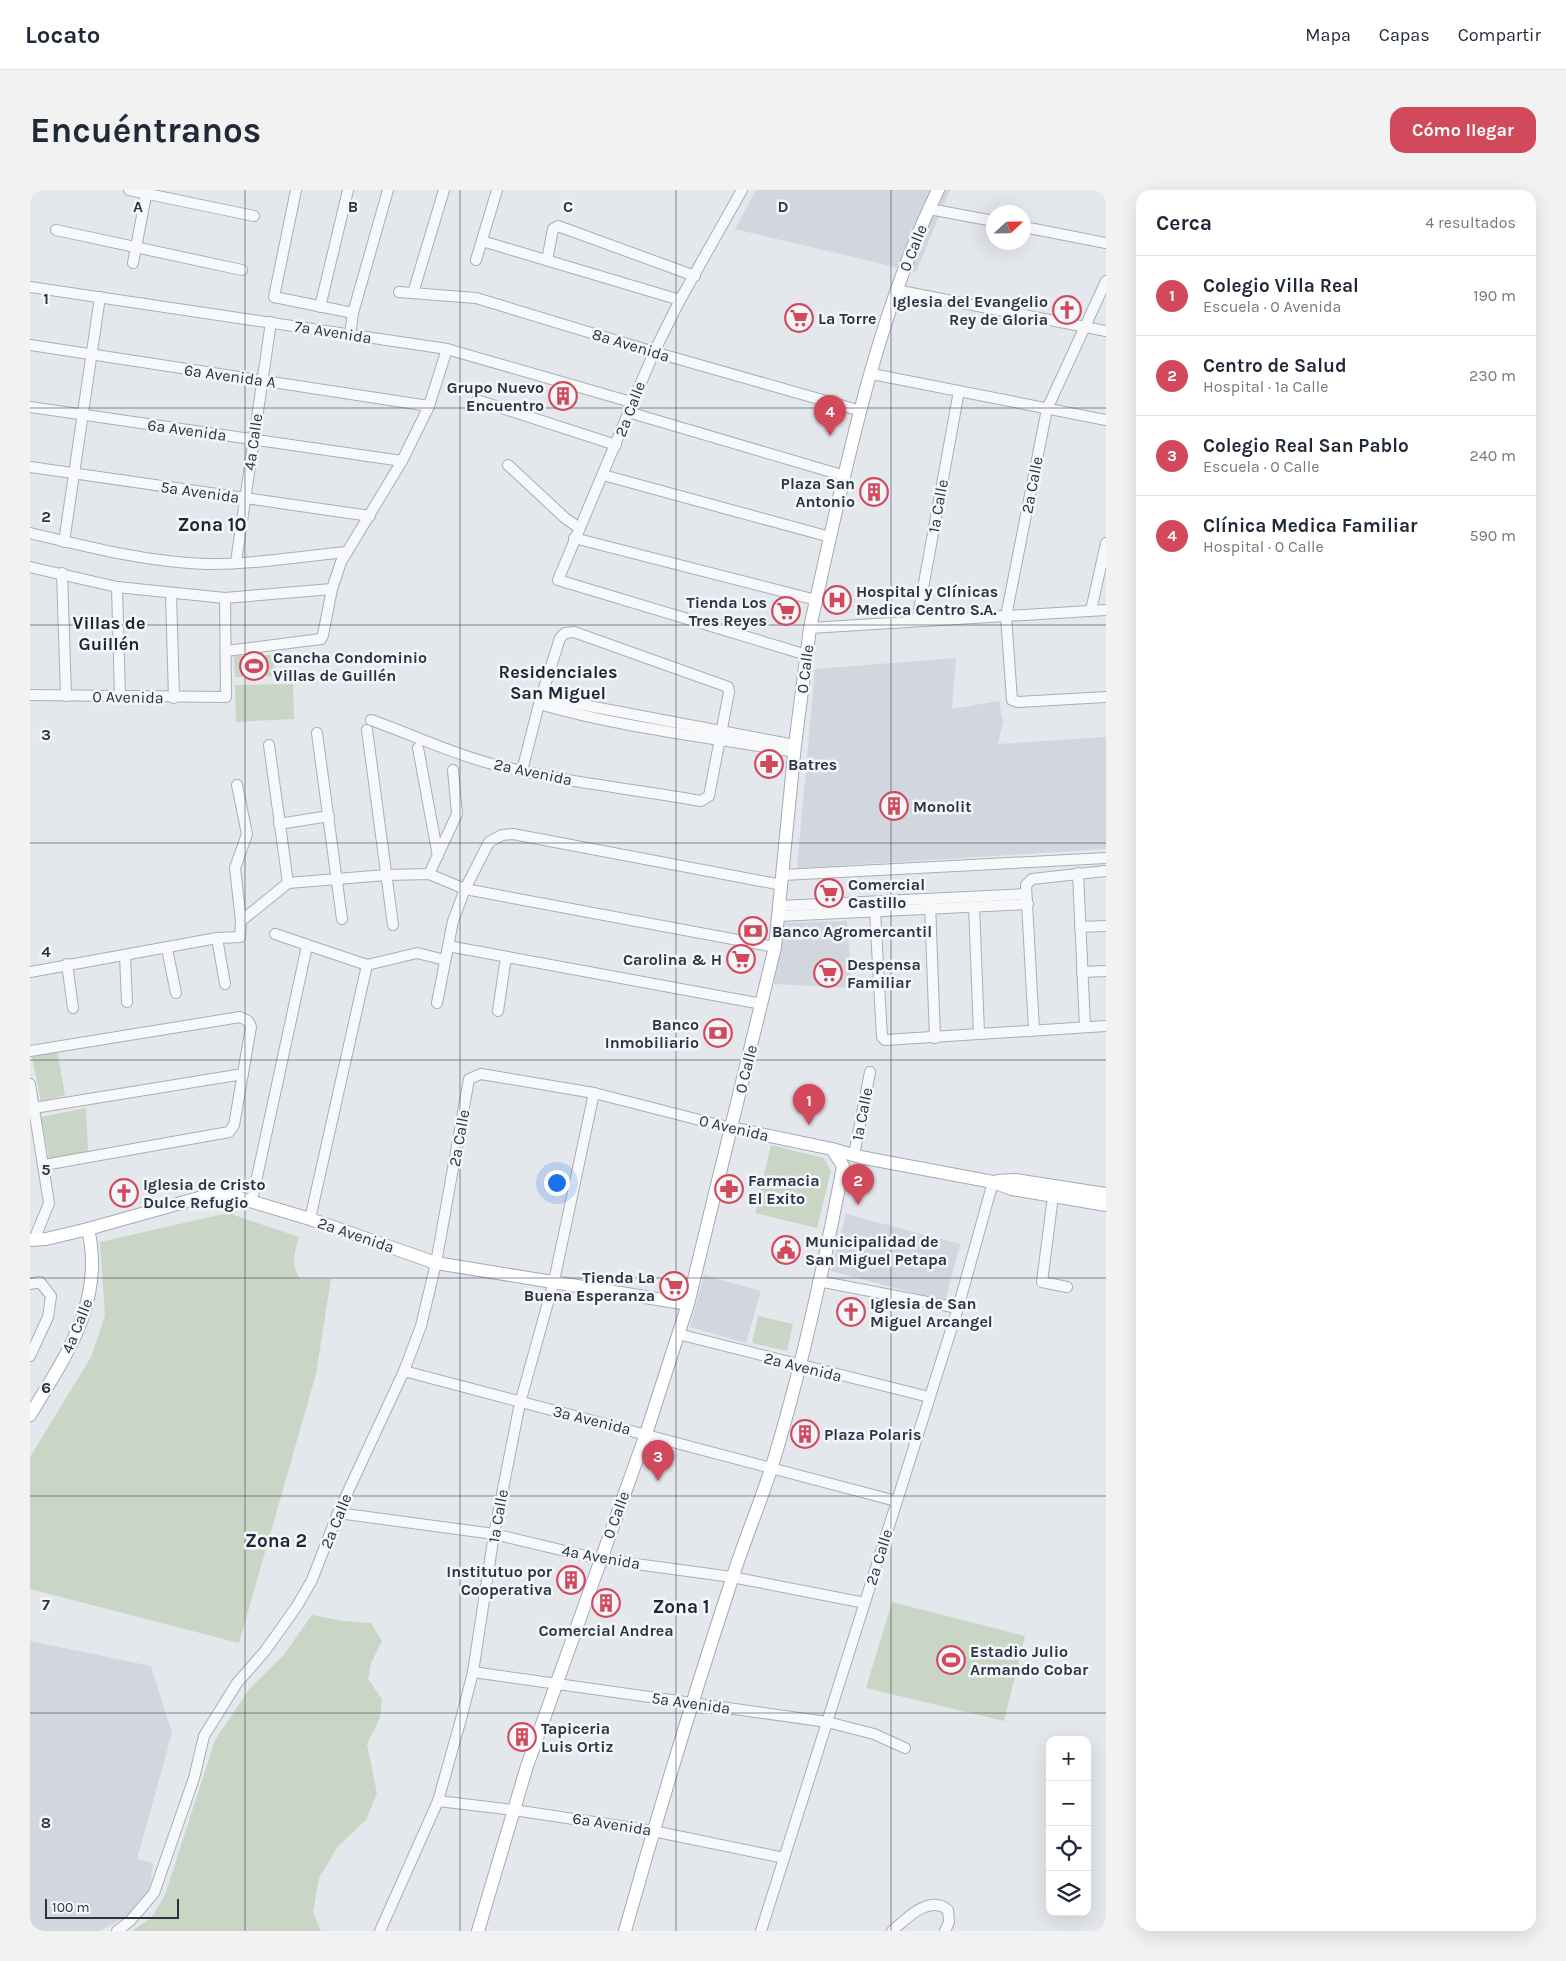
<!DOCTYPE html>
<html lang="es">
<head>
<meta charset="utf-8">
<style>
  :root { --surface:#fff; --page:#f2f2f3; --text:#1f2937; --muted:#747a83; --line:#e0e1e3; --accent:#d1495b }
  body { margin:0; font-family:Karla,sans-serif; background:var(--page); color:var(--text) }
  .controls { position:absolute; right:15px; bottom:15px; display:grid; overflow:hidden; border-radius:10px; box-shadow:0 5px 20px #0002 }
  .controls button { width:45px; height:45px; display:grid; place-items:center; padding:0; border:0; border-bottom:1px solid var(--line); background:var(--surface); color:var(--text); font:25px sans-serif }
  .compass { position:absolute; left:956px; top:15px; width:45px; height:45px; border-radius:50%; background:var(--surface); box-shadow:0 5px 20px #0002; rotate:68deg }
  .scale { position:absolute; left:15px; bottom:12px; width:134px; box-sizing:border-box; padding-left:5px; border:2px solid #2b3445; border-top:0; font-size:14px; line-height:18px; white-space:nowrap; color:#2b3445; -webkit-text-stroke:4px #f4f6f9; paint-order:stroke }
  .you { position:absolute; left:526px; top:992px; width:18px; height:18px; margin:-12px; border:4px solid #fff; border-radius:50%; background:#1a73e8; box-shadow:0 0 0 8px #1a73e833 }
  .badge { display:grid; place-items:center; width:32px; height:32px; border-radius:50%; background:var(--accent); color:#fff; font-size:16px; font-weight:700 }
  .pin { position:absolute; translate:-50% -41px; filter:drop-shadow(0 1px 2px #0008) }
  .pin::after { content:''; position:absolute; top:26px; width:18px; height:15px; background:inherit; clip-path:polygon(0 0,100% 0,50% 100%) }
  .list { margin:0; padding:0; list-style:none }
  h2 { display:flex; justify-content:space-between; align-items:center; height:65px; margin:0; padding:0 20px; font-size:21px }
  h2 small { font-size:16px; font-weight:400; color:var(--muted) }
  .list li { display:grid; grid-template-columns:32px 1fr auto; gap:15px; align-items:center; box-sizing:border-box; height:80px; padding:0 20px; border-top:1px solid var(--line) }
  .list b { display:block; font-size:19px; white-space:nowrap }
  .list p { margin:0; font-size:16px; white-space:nowrap; color:var(--muted) }
  .list em { font-size:16px; font-style:normal; color:var(--muted) }
  .icon { flex:none; width:28px; height:28px; fill:none; stroke:currentColor; stroke-width:2; stroke-linecap:round; stroke-linejoin:round }
  .map { position:relative; flex:none; width:1076px; height:1741px; overflow:hidden; border-radius:15px }
  header { display:flex; align-items:center; gap:30px; box-sizing:border-box; height:70px; padding:0 25px; background:var(--surface); border-bottom:1px solid var(--line) }
  header strong { font-size:24px }
  nav { display:flex; gap:28px; margin-inline-start:auto; font-size:18px }
  .intro { display:flex; align-items:center; justify-content:space-between; box-sizing:border-box; height:120px; padding:0 30px }
  h1 { margin:0; font-size:35px }
  .button { padding:12px 22px; border-radius:15px; background:var(--accent); color:#fff; font-size:18px; font-weight:700 }
  main { display:flex; gap:30px; padding:0 30px }
  aside { flex:1; background:var(--surface); border-radius:15px; box-shadow:0 5px 20px #0002 }
  .map>svg:first-child { display:block }
</style>
</head>
<body>
<header>
<strong>Locato</strong>
<nav><a>Mapa</a><a>Capas</a><a>Compartir</a></nav>
</header>
<div class="intro"><h1>Encuéntranos</h1><a class="button">Cómo llegar</a></div>
<main>
<div class="map">
<svg width="1076" height="1741" viewBox="0 0 1076 1741">
  <rect width="100%" height="100%" fill="#e4e7ec"/>
  <g fill="#d2d6de">
    <polygon points="726,0 920,0 886,82 705,39"/>
    <polygon points="926,468 922,519 969,511 973,531 968,554 1076,547 1076,659 767,678 785,479"/>
    <polygon points="817,731 822,798 744,794 751,733"/>
    <polygon points="816,1024 930,1054 915,1111 801,1081"/>
    <polygon points="674,1085 731,1101 716,1153 660,1137"/>
    <polygon points="0,1451 121,1476 142,1543 107,1669 123,1673 120,1697 99,1725 69,1741 0,1741"/>
  </g>
  <g fill="#c9d6c5">
    <polygon points="243,465 245,486 205,487 204,466"/>
    <polygon points="263,494 264,529 206,532 205,495"/>
    <polygon points="27,860 35,905 11,912 2,867"/>
    <polygon points="56,918 58,962 19,969 11,927"/>
    <polygon points="741,955 794,968 801,981 787,1038 725,1023"/>
    <path d="M198 1023 269 1047C264 1063 261 1074 270 1089H301L286 1184 209 1453 0 1399V1267L61 1167 75 1126 70 1052Z"/>
    <polygon points="728,1126 763,1134 757,1161 722,1153"/>
    <polygon points="862,1412 995,1446 974,1531 836,1498"/>
    <polygon points="282,1425 313,1431 341,1433 352,1451 341,1473 338,1489 352,1509 350,1528 337,1554 347,1603 336,1630 308,1656 289,1688 283,1722 291,1741 102,1741 121,1728 135,1705 185,1550 220,1498 253,1466"/>
  </g>
  <g fill="none" stroke-linecap="round" stroke-linejoin="round">
    <defs>
      <g id="minor">
        <polyline points="99,0 224,26"/>
        <polyline points="266,0 244,107 323,123"/>
        <polyline points="712,0 650,110 624,162 528,390 777,465"/>
        <polyline points="899,19 964,31"/>
        <polyline points="994,37 1076,53"/>
        <polyline points="26,40 212,80"/>
        <polyline points="452,51 650,110"/>
        <polyline points="446,70 467,0"/>
        <polyline points="517,70 523,39 528,36 665,86"/>
        <polyline points="103,73 117,0"/>
        <polyline points="1076,91 1017,219 976,426 982,510 988,512 1076,507"/>
        <polyline points="0,97 417,159 601,212"/>
        <polyline points="866,100 1076,141"/>
        <polyline points="369,102 446,108 624,162 831,221"/>
        <polyline points="383,103 414,0"/>
        <polyline points="290,117 318,0"/>
        <polyline points="320,145 323,123 358,0"/>
        <polyline points="0,155 399,216"/>
        <polyline points="842,184 1076,230"/>
        <polyline points="447,210 586,255"/>
        <polyline points="0,217 372,271"/>
        <polyline points="598,222 815,286"/>
        <polyline points="478,275 535,328 549,338"/>
        <polyline points="0,277 340,326"/>
        <polyline points="573,285 800,347"/>
        <path d="M0 343C58 357 116 372 176 374 220 375 272 366 317 362"/>
        <polyline points="544,348 786,410"/>
        <polyline points="34,352 70,107"/>
        <polyline points="206,372 241,132"/>
        <polyline points="0,377 87,397 195,408 302,399"/>
        <polyline points="32,383 36,506"/>
        <polyline points="87,397 90,507"/>
        <polyline points="141,404 144,508"/>
        <polyline points="1061,420 1076,353"/>
        <polyline points="887,431 929,201"/>
        <polyline points="780,438 1076,420"/>
        <polyline points="196,461 291,449 293,445 302,399 311,372 372,271 399,216 417,159"/>
        <polyline points="0,505 196,507 195,408"/>
        <polyline points="511,507 765,555"/>
        <path d="M509 514C592 538 679 547 765 562"/>
        <path d="M341 530C381 544 425 565 466 575 533 592 603 599 671 611L679 606 699 502 698 497 544 442 535 443 530 448 509 514 492 581"/>
        <polyline points="337,540 363,735"/>
        <polyline points="287,543 312,729"/>
        <polyline points="239,555 258,693"/>
        <polyline points="388,558 408,666"/>
        <polyline points="207,595 217,644 205,678 211,731"/>
        <polyline points="249,634 299,626"/>
        <polyline points="1048,683 1055,837"/>
        <polyline points="399,684 427,624 423,580"/>
        <polyline points="753,685 1076,668"/>
        <polyline points="900,714 905,848"/>
        <polyline points="750,716 996,704"/>
        <polyline points="944,716 949,843"/>
        <polyline points="845,721 852,847 855,850 1076,836"/>
        <polyline points="749,726 998,714"/>
        <polyline points="1050,737 1076,736"/>
        <polyline points="245,744 337,775 387,763 415,770"/>
        <polyline points="187,748 195,794"/>
        <polyline points="418,756 732,814"/>
        <polyline points="137,759 146,803"/>
        <polyline points="95,766 97,812"/>
        <polyline points="37,774 43,818"/>
        <polyline points="0,782 187,748 210,747 211,731 258,693 356,685 399,684 435,699 745,757"/>
        <polyline points="1052,782 1076,781"/>
        <polyline points="407,813 423,731 435,699 459,652 472,645 483,644 752,695"/>
        <polyline points="468,821 476,767"/>
        <polyline points="1004,840 996,695 1002,689 1076,681"/>
        <polyline points="0,861 210,827 218,831 221,837 204,935 199,942 14,975"/>
        <polyline points="0,894 19,1013 4,1050"/>
        <polyline points="4,918 213,884"/>
        <polyline points="824,965 840,882"/>
        <polyline points="1023,1006 1012,1092 1037,1097"/>
        <polyline points="222,1010 277,756"/>
        <polyline points="280,1029 337,775"/>
        <polyline points="788,1091 928,1118"/>
        <polyline points="0,1094 10,1092 21,1106 18,1127 0,1166"/>
        <polyline points="648,1144 899,1207"/>
        <polyline points="374,1181 866,1311"/>
        <polyline points="308,1323 464,1344 569,1369 702,1387 835,1413"/>
        <polyline points="443,1482 797,1532 844,1544 875,1558"/>
        <polyline points="408,1611 484,1620 623,1641 754,1668"/>
        <polyline points="87,1741 100,1731 124,1703 164,1588 174,1546 207,1493 235,1461 267,1416 282,1390 308,1323 374,1181 391,1136 406,1073 439,889 451,884 564,903 701,938"/>
        <polyline points="350,1741 408,1611 431,1529 443,1482 464,1344 490,1213 524,1091 564,903"/>
        <polyline points="731,1741 928,1118 963,992"/>
        <path d="M862 1741C876 1729 899 1704 918 1720L919 1732 915 1741"/>
      </g>
      <g id="major">
        <polyline points="701,938 802,959 830,967 963,992 982,999 1076,1015"/>
        <polyline points="968,991 985,990 1076,1004"/>
        <polyline points="0,1050 16,1049 58,1039 190,1002 280,1029 406,1073 658,1114"/>
        <path d="M0 1225C36 1166 75 1111 58 1039"/>
        <path d="M448 1741 497 1576 616 1244 658 1114 745 757 765 555 780 438 786 410C817 272 846 128 908 0"/>
        <path d="M595 1741C628 1623 664 1505 702 1389 714 1351 730 1314 742 1276 772 1178 794 1077 813 976L802 959"/>
      </g>
    </defs>
    <use href="#minor" stroke="#a9aeb7" stroke-width="12"/>
    <use href="#major" stroke="#a3abb8" stroke-width="14"/>
    <use href="#minor" stroke="#f7f8fa" stroke-width="10"/>
    <use href="#major" stroke="#fff" stroke-width="12"/>
  </g>
  <path fill="none" stroke="#2b3445" stroke-width="1" stroke-opacity="0.55" d="M215 0V1741M430 0V1741M646 0V1741M861 0V1741M0 218H1076M0 435H1076M0 653H1076M0 870H1076M0 1088H1076M0 1306H1076M0 1523H1076"/>
  <defs>
    <symbol id="church-ring" viewBox="-11 -11 22 22"><circle r="9.5" fill="#f4f6f9" stroke="#d1495b" stroke-width="1.5"/><path d="M-1.2-6h2.4v3.5h3.3v2.4h-3.3V6h-2.4V-.1h-3.3v-2.4h3.3Z" fill="#d1495b"/></symbol>
    <symbol id="supermarket-ring" viewBox="-11 -11 22 22"><circle r="9.5" fill="#f4f6f9" stroke="#d1495b" stroke-width="1.5"/><path d="M-6-5.5h2.5l.6 2H6L4.5 2H-2.5L-4.4-4H-6ZM-1.5 3.2a1.3 1.3 0 1 0 .1 0ZM3 3.2a1.3 1.3 0 1 0 .1 0Z" fill="#d1495b"/></symbol>
    <symbol id="building-ring" viewBox="-11 -11 22 22"><circle r="9.5" fill="#f4f6f9" stroke="#d1495b" stroke-width="1.5"/><path d="M-4-6H4V6H1V3H-1V6H-4ZM-2.5-4.3h1.7v1.8h-1.7ZM.8-4.3h1.7v1.8H.8ZM-2.5-1h1.7V.8h-1.7ZM.8-1h1.7V.8H.8Z" fill="#d1495b"/></symbol>
    <symbol id="hospital-ring" viewBox="-11 -11 22 22"><circle r="9.5" fill="#f4f6f9" stroke="#d1495b" stroke-width="1.5"/><path d="M-5-5h3v3.5h4V-5h3V5h-3V1.5h-4V5h-3Z" fill="#d1495b"/></symbol>
    <symbol id="stadium-ring" viewBox="-11 -11 22 22"><circle r="9.5" fill="#f4f6f9" stroke="#d1495b" stroke-width="1.5"/><path d="M0-5a6.5 5 0 1 0 0 10a6.5 5 0 1 0 0-10ZM-3.5-1.8h7v3.6h-7Z" fill="#d1495b"/></symbol>
    <symbol id="pharmacy-ring" viewBox="-11 -11 22 22"><circle r="9.5" fill="#f4f6f9" stroke="#d1495b" stroke-width="1.5"/><path d="M-2-6h4v4h4v4h-4v4h-4v-4h-4v-4h4Z" fill="#d1495b"/></symbol>
    <symbol id="bank-ring" viewBox="-11 -11 22 22"><circle r="9.5" fill="#f4f6f9" stroke="#d1495b" stroke-width="1.5"/><path d="M-6-4H6V4H-6ZM0-2.3a2.3 2.3 0 1 0 0 4.6a2.3 2.3 0 1 0 0-4.6Z" fill="#d1495b"/></symbol>
    <symbol id="civic-ring" viewBox="-11 -11 22 22"><circle r="9.5" fill="#f4f6f9" stroke="#d1495b" stroke-width="1.5"/><path d="M-.6-6.5H3V-4.5H.6V-3L4-1V1h2V6H-6V1h2V-1L-.6-3ZM-1.2 2.5V6h2.4V2.5Z" fill="#d1495b"/></symbol>
  </defs>
  <g fill-rule="evenodd">
    <use href="#church-ring" x="1021" y="104" width="32" height="32"/>
    <use href="#supermarket-ring" x="753" y="112" width="32" height="32"/>
    <use href="#building-ring" x="517" y="190" width="32" height="32"/>
    <use href="#building-ring" x="828" y="286" width="32" height="32"/>
    <use href="#hospital-ring" x="791" y="394" width="32" height="32"/>
    <use href="#supermarket-ring" x="740" y="405" width="32" height="32"/>
    <use href="#stadium-ring" x="208" y="460" width="32" height="32"/>
    <use href="#pharmacy-ring" x="723" y="558" width="32" height="32"/>
    <use href="#building-ring" x="848" y="600" width="32" height="32"/>
    <use href="#supermarket-ring" x="783" y="687" width="32" height="32"/>
    <use href="#bank-ring" x="707" y="725" width="32" height="32"/>
    <use href="#supermarket-ring" x="695" y="753" width="32" height="32"/>
    <use href="#supermarket-ring" x="782" y="767" width="32" height="32"/>
    <use href="#bank-ring" x="672" y="827" width="32" height="32"/>
    <use href="#pharmacy-ring" x="683" y="983" width="32" height="32"/>
    <use href="#church-ring" x="78" y="987" width="32" height="32"/>
    <use href="#civic-ring" x="740" y="1044" width="32" height="32"/>
    <use href="#supermarket-ring" x="628" y="1080" width="32" height="32"/>
    <use href="#church-ring" x="805" y="1106" width="32" height="32"/>
    <use href="#building-ring" x="759" y="1228" width="32" height="32"/>
    <use href="#building-ring" x="525" y="1374" width="32" height="32"/>
    <use href="#building-ring" x="560" y="1397" width="32" height="32"/>
    <use href="#stadium-ring" x="905" y="1454" width="32" height="32"/>
    <use href="#building-ring" x="476" y="1531" width="32" height="32"/>
  </g>
  <g text-anchor="middle" dominant-baseline="central" stroke-width="5" stroke-linejoin="round" paint-order="stroke">
    <g font-size="16" fill="#2b3445" stroke="#f4f6f9">
      <text transform="translate(883 58) rotate(-68)">0 Calle</text>
      <text transform="translate(303 142) rotate(9)">7a Avenida</text>
      <text transform="translate(601 155) rotate(17)">8a Avenida</text>
      <text transform="translate(200 186) rotate(8)">6a Avenida A</text>
      <text transform="translate(600 219) rotate(-69)">2a Calle</text>
      <text transform="translate(157 240) rotate(8)">6a Avenida</text>
      <text transform="translate(223 252) rotate(-82)">4a Calle</text>
      <text transform="translate(1002 295) rotate(-79)">2a Calle</text>
      <text transform="translate(170 302) rotate(8)">5a Avenida</text>
      <text transform="translate(908 316) rotate(-80)">1a Calle</text>
      <text transform="translate(775 479) rotate(-83)">0 Calle</text>
      <text transform="translate(98 507) rotate(1)">0 Avenida</text>
      <text transform="translate(503 582) rotate(12)">2a Avenida</text>
      <text transform="translate(716 879) rotate(-76)">0 Calle</text>
      <text transform="translate(832 924) rotate(-79)">1a Calle</text>
      <text transform="translate(704 938) rotate(13)">0 Avenida</text>
      <text transform="translate(429 948) rotate(-80)">2a Calle</text>
      <text transform="translate(326 1045) rotate(19)">2a Avenida</text>
      <text transform="translate(47 1136) rotate(-68)">4a Calle</text>
      <text transform="translate(773 1177) rotate(14)">2a Avenida</text>
      <text transform="translate(562 1230) rotate(14)">3a Avenida</text>
      <text transform="translate(586 1325) rotate(-70)">0 Calle</text>
      <text transform="translate(468 1326) rotate(-80)">1a Calle</text>
      <text transform="translate(306 1331) rotate(-68)">2a Calle</text>
      <text transform="translate(571 1367) rotate(10)">4a Avenida</text>
      <text transform="translate(849 1367) rotate(-73)">2a Calle</text>
      <text transform="translate(661 1513) rotate(8)">5a Avenida</text>
      <text transform="translate(582 1634) rotate(9)">6a Avenida</text>
    </g>
    <g font-size="16" font-weight="bold" fill="#2b3445" stroke="#f4f6f9" text-anchor="start">
      <text x="1018" y="111" text-anchor="end">Iglesia del Evangelio<tspan x="1018" dy="18">Rey de Gloria</tspan></text>
      <text x="788" y="128">La Torre</text>
      <text x="514" y="197" text-anchor="end">Grupo Nuevo<tspan x="514" dy="18">Encuentro</tspan></text>
      <text x="825" y="293" text-anchor="end">Plaza San<tspan x="825" dy="18">Antonio</tspan></text>
      <text x="826" y="401">Hospital y Clínicas<tspan x="826" dy="18">Medica Centro S.A.</tspan></text>
      <text x="737" y="412" text-anchor="end">Tienda Los<tspan x="737" dy="18">Tres Reyes</tspan></text>
      <text x="243" y="467">Cancha Condominio<tspan x="243" dy="18">Villas de Guillén</tspan></text>
      <text x="758" y="574">Batres</text>
      <text x="883" y="616">Monolit</text>
      <text x="818" y="694">Comercial<tspan x="818" dy="18">Castillo</tspan></text>
      <text x="742" y="741">Banco Agromercantil</text>
      <text x="692" y="769" text-anchor="end">Carolina &amp; H</text>
      <text x="817" y="774">Despensa<tspan x="817" dy="18">Familiar</tspan></text>
      <text x="669" y="834" text-anchor="end">Banco<tspan x="669" dy="18">Inmobiliario</tspan></text>
      <text x="718" y="990">Farmacia<tspan x="718" dy="18">El Exito</tspan></text>
      <text x="113" y="994">Iglesia de Cristo<tspan x="113" dy="18">Dulce Refugio</tspan></text>
      <text x="775" y="1051">Municipalidad de<tspan x="775" dy="18">San Miguel Petapa</tspan></text>
      <text x="625" y="1087" text-anchor="end">Tienda La<tspan x="625" dy="18">Buena Esperanza</tspan></text>
      <text x="840" y="1113">Iglesia de San<tspan x="840" dy="18">Miguel Arcangel</tspan></text>
      <text x="794" y="1244">Plaza Polaris</text>
      <text x="522" y="1381" text-anchor="end">Institutuo por<tspan x="522" dy="18">Cooperativa</tspan></text>
      <text x="576" y="1440" text-anchor="middle">Comercial Andrea</text>
      <text x="940" y="1461">Estadio Julio<tspan x="940" dy="18">Armando Cobar</tspan></text>
      <text x="511" y="1538">Tapiceria<tspan x="511" dy="18">Luis Ortiz</tspan></text>
    </g>
    <g font-size="18" font-weight="bold" fill="#1d2536" stroke="#f4f6f9">
      <text x="79" y="433">Villas de<tspan x="79" dy="21">Guillén</tspan></text>
      <text x="528" y="482">Residenciales<tspan x="528" dy="21">San Miguel</tspan></text>
    </g>
    <g font-size="19" font-weight="bold" fill="#1d2536" stroke="#f4f6f9">
      <text x="182" y="335">Zona 10</text>
      <text x="246" y="1351">Zona 2</text>
      <text x="651" y="1417">Zona 1</text>
    </g>
  </g>
  <g font-size="16" text-anchor="middle" font-weight="bold" fill="#2b3445" stroke="#f4f6f9" stroke-width="5" stroke-linejoin="round" paint-order="stroke">
    <text x="108" y="22">A</text>
    <text x="323" y="22">B</text>
    <text x="538" y="22">C</text>
    <text x="753" y="22">D</text>
    <text x="16" y="114">1</text>
    <text x="16" y="332">2</text>
    <text x="16" y="550">3</text>
    <text x="16" y="767">4</text>
    <text x="16" y="985">5</text>
    <text x="16" y="1203">6</text>
    <text x="16" y="1420">7</text>
    <text x="16" y="1638">8</text>
  </g>
</svg>
<div class="controls">
<button>+</button>
<button>−</button>
<button><svg class="icon" aria-label="locate" viewBox="0 0 24 24"><circle cx="12" cy="12" r="6"/><path d="M12 2v4M12 18v4M2 12h4M18 12h4"/></svg></button>
<button><svg class="icon" aria-label="layers" viewBox="0 0 24 24"><path d="M12 4l9 5-9 5-9-5zM3 14l9 5 9-5"/></svg></button>
</div>
<svg class="compass" viewBox="-18 -18 36 36"><path d="M0-13l5 13h-10z" fill="#e53935"/><path d="M0 13l5-13h-10z" fill="#747a83"/></svg>
<div class="scale">100 m</div>
<div class="you"></div>
<div class="pin badge" style="left:779px;top:935px">1</div>
<div class="pin badge" style="left:828px;top:1015px">2</div>
<div class="pin badge" style="left:628px;top:1291px">3</div>
<div class="pin badge" style="left:800px;top:246px">4</div>
</div>
<aside>
<h2>Cerca<small>4 resultados</small></h2>
<ul class="list">
<li><span class="badge">1</span><div><b>Colegio Villa Real</b><p>Escuela · 0 Avenida</p></div><em>190 m</em></li>
<li><span class="badge">2</span><div><b>Centro de Salud</b><p>Hospital · 1a Calle</p></div><em>230 m</em></li>
<li><span class="badge">3</span><div><b>Colegio Real San Pablo</b><p>Escuela · 0 Calle</p></div><em>240 m</em></li>
<li><span class="badge">4</span><div><b>Clínica Medica Familiar</b><p>Hospital · 0 Calle</p></div><em>590 m</em></li>
</ul>
</aside>
</main>
</body>
</html>
